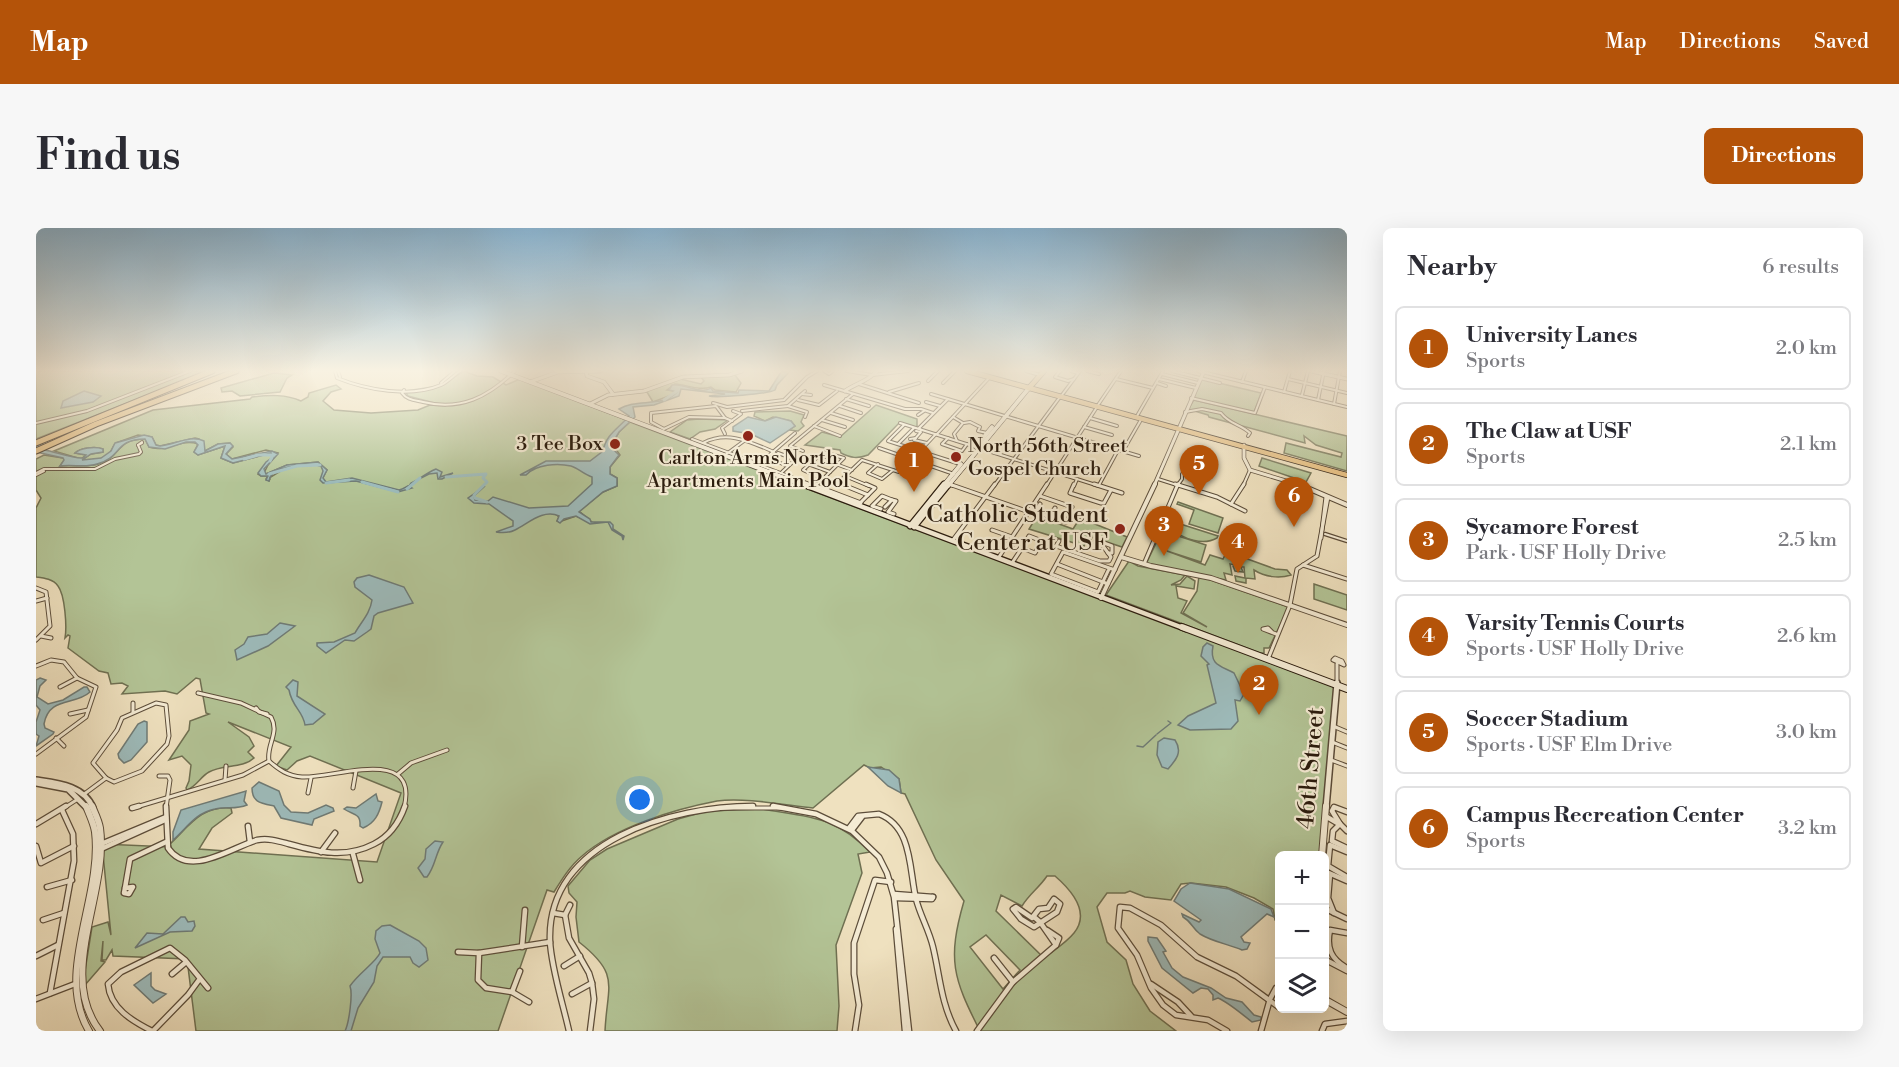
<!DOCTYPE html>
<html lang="en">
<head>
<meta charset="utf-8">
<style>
  :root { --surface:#fff; --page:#f7f7f7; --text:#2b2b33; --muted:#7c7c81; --line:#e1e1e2; --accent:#b45309 }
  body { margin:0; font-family:"Libre Bodoni",serif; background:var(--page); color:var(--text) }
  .controls { position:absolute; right:18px; bottom:18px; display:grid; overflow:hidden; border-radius:9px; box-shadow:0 6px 24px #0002 }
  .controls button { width:54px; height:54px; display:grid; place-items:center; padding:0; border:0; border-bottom:2px solid var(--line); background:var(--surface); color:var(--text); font:30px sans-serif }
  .you { position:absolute; left:604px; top:572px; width:21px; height:21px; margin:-15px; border:4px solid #fff; border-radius:50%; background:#1a73e8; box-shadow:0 0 0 9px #1a73e833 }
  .badge { display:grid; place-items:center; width:39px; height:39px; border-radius:50%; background:var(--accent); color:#fff; font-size:20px; font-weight:700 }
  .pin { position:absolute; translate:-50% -50px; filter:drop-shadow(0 2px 3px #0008) }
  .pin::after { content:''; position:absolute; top:32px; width:21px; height:18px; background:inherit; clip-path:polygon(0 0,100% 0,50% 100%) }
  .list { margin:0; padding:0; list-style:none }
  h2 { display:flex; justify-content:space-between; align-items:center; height:78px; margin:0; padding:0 24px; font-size:26px }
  h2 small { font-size:20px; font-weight:400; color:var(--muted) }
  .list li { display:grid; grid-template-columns:39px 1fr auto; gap:18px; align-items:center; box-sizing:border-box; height:84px; margin:0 12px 12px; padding:0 12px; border:2px solid var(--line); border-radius:9px }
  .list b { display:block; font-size:22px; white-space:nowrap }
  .list p { margin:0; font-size:20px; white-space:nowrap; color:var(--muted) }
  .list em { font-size:20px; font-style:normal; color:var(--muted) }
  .icon { flex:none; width:33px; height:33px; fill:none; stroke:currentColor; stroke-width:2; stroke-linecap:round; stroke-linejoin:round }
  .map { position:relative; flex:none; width:1311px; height:803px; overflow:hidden; border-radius:9px }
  header { display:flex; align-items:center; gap:36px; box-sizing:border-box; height:84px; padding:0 30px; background:var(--accent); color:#fff }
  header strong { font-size:28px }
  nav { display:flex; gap:33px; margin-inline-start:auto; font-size:21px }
  .intro { display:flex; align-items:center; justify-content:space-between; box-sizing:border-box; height:144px; padding:0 36px }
  h1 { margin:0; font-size:42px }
  .button { padding:15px 27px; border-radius:9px; background:var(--accent); color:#fff; font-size:21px; font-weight:700 }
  main { display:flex; gap:36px; padding:0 36px }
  aside { flex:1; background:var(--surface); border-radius:9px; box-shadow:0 6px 24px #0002 }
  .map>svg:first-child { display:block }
</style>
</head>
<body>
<header>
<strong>Map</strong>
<nav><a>Map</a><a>Directions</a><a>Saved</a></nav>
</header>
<div class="intro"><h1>Find us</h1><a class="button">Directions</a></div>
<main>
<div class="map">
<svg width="1311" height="803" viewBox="0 0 1311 803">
  <rect width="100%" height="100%" fill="#efe1bf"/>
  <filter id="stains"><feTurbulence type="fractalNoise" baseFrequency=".00333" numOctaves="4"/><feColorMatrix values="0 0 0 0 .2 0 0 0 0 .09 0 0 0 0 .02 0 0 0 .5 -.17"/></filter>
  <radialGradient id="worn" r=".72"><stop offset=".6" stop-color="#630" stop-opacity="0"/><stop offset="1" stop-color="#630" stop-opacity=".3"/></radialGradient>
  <g fill="#b3c496" stroke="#6f7052" stroke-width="1.5" fill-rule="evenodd">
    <polygon points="0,143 172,143 0,211"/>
    <path d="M428 143 441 148 457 149 470 157 484 151 593 193 576 208 564 259 521 287 523 289 521 293 523 294 540 288 557 295 543 283 567 264 581 258V250L574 246V239L584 227 576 216 583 204 594 194 1298 459 1285 627 1244 628 1243 695 1239 692 1237 681 1218 670 1190 659 1155 655 1145 656 1135 672 1109 669 1094 663 1089 665H1071L1061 679 1071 714 1090 732 1097 756 1114 783 1140 803H944C917 750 911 732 928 673L900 632 869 566 865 565 863 551 845 539 834 540 828 537 777 580C749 577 707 569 681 573 639 581 579 599 546 628 534 638 526 651 518 664L511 662 462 803H160L151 731 77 728 76 722 70 732H66L67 713 65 733 69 734 49 757V743L56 699 72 694 75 707 66 616 135 619 134 616C153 598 166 577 195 580L196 585 176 600 163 621 341 634 365 565 274 528 261 533 251 542 240 538 255 519 192 494 213 509 218 518 212 524 218 530C206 541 187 536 173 544 164 549 161 558 151 562L150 560 153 553 155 537 146 528 133 532 153 502 154 493 173 486 170 485 164 451 160 450 141 466 129 463 86 466 92 458 86 455 75 456 72 445 63 443 32 420 34 408 32 407 29 410C31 399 29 367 22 358 17 351 8 350 0 349V280L5 270 0 262V231L8 227 27 230 29 231 24 238C36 236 50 240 62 236 86 230 78 211 109 211L113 219C130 225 145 210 162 216L158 224 162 227 189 218 185 230 197 235 235 225 237 229 222 246 225 248H232L230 251 233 253 234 251 233 250 251 239 280 237 285 238 288 243 285 253 291 242 282 234 251 237 230 246 228 245 232 237 242 225 230 222 196 231 190 226 197 219 194 215 182 216 169 223 163 211 159 210 124 218 120 217 116 209 102 207 80 215C77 217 77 220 75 223 70 232 54 234 46 232L55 226 67 224V221C59 218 44 220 39 225L50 227 45 231 18 223 117 182 214 171 216 169C233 167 250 166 265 173L272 169 273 165 300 157 305 161 295 164 287 173 298 182 335 185 382 182 394 177 410 178 372 168 369 163 403 158ZM1011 648H1019C1034 661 1055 684 1038 705 1030 715 1018 722 1008 730L960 683 965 667 986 678C993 666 1003 660 1011 648ZM950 707 984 742 967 761 934 719Z"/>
    <polygon points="238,145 256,147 251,150 244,164 204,168 196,163 186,164 185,160"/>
    <path d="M699 147 705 155 700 164 679 162 675 159C664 163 651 157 639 156L631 162 638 163V166L617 174 611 164H605L644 151 665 156 668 153 665 149Z"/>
    <polygon points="1166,151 1225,165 1218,185 1157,170"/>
    <polygon points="1158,172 1311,208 1311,243 1248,225 1250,215 1305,229 1306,225 1280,217 1268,208 1269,215 1173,189 1172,187 1152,181"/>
    <path d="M840 177 881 191V200L863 195 832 227C821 231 815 230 805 225L804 222 769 217 786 204 804 209Z"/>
    <polygon points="754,183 768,187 765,194 768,198 762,203 753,202 759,198 755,193 737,189 729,193 718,188 719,184"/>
    <polygon points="663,191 692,192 679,201 664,204 654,211 634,204 651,192"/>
    <polygon points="1226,230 1275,245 1270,254 1223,238"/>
    <polygon points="1142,274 1187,290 1182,305 1153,296 1158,282 1141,276"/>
    <polygon points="1001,288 1037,301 1044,290 1091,309 1086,319 1056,309 1055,312 1051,312 1048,318 993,301"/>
    <path d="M1135 293 1182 308 1181 310C1167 318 1147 311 1136 301Z"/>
    <path d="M1126 303 1134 307 1132 313 1136 306 1170 317 1165 334 1131 323 1169 337 1174 327 1187 331 1190 325H1195L1239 341 1251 342 1255 347C1243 351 1229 349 1218 342L1219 351 1210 350V355L1200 353 1199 348 1209 350 1208 339H1205L1207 344 1199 343 1197 338 1199 337 1194 336 1196 347 1188 345 1190 352 1110 336Z"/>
    <polygon points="1093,333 1102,338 1149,347 1145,352 1135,357 1144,356 1151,348 1159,353 1158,361 1140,358 1142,370 1151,373 1145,385 1171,399 1147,385 1161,363 1163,348 1253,379 1233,420 1228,420 1228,425 1224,425 1070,367"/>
    <polygon points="1278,356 1311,367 1311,382 1278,371"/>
    <path d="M726 581C773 589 798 587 834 624L822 626 826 645 800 717 803 778 801 803H569C571 757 585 747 543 714L540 689 541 674 533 665 532 658 554 632 571 621 642 591 671 583Z"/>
  </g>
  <g fill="#9dbbbb" stroke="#6f7b76" stroke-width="1.5">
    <path d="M754 143 741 157 739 162C733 166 680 170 673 168L689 166 645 161 643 168 618 177 597 179 599 189 583 204 576 216 579 223 583 227 574 239V246L581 250V258L567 264 543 284 554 291 555 294H574L577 297V301L588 308 587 312 586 308 576 302 572 294 554 296 540 288 528 291 524 295 521 293 523 288C507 281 493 295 479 302 473 305 467 305 460 304L477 298V293L453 276 438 275 432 270 449 258 438 268 439 272 452 273 457 269 493 280 532 278 556 256V249C547 246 542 240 535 238 522 235 500 236 490 247H484L510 233H554L567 223C570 206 583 200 593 188L583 181C601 170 626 180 641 164L633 162 636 157C648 155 665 167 675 160L677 163 702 165 703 162 733 163 745 144Z"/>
    <polygon points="48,163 65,168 57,174 25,180 27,173"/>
    <polygon points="712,189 729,193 740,189 755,193 759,198 734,215 715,206 697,203 697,199"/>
    <path d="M108 207 116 209 120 217 124 218C139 217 154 206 168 213L169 223 182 216 194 215 197 218 190 226 196 231 236 223 242 226 228 241 230 246 251 237 282 234 291 242 287 250 290 254 316 250 363 262C373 260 387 246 400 241L406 244 404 249 417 245 406 251H402L401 245 393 246 375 255 373 258 376 260 362 264 320 253 287 255 284 252 287 243 285 238 280 237C266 237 234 238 233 253L230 252 232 248H225L222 245 230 234 237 229 235 225 197 235 185 230 189 218 162 227 158 224 162 217 159 214H150L129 221 113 219 109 211C78 211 86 230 61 236 49 240 36 236 24 238L28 232 27 230 0 224V211L8 217 9 222C19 224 39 231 47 230L50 227 39 225C44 220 59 218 67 221V224L55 226 46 232 65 230 75 223 79 215Z"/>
    <path d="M333 347 368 359 377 375 342 385 338 388 335 401 331 404 318 413 309 412 290 425 281 418V415L298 414 319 405C325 394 334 386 336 372L319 359 318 354 321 350Z"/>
    <polygon points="244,395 259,398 232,418 201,432 199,422 208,416 212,409 231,406"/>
    <path d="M1171 415 1177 418C1173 438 1186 438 1198 445L1208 466 1204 473 1199 472 1202 493 1195 501 1154 502 1142 497 1152 488 1180 475 1171 437 1173 436 1165 428 1167 419Z"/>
    <path d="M4 450 10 452 4 458 1 469 12 476 27 472 48 459H51L54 464C39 478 13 468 8 496L9 500 18 504 17 506 0 518 3 508 0 506V494L4 482 0 477V452Z"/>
    <path d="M257 452 262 454 261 468 289 486 277 496 269 497C267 483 256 479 253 462L250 459Z"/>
    <polygon points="108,493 111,494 111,514 95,532 88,535 83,530 82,526 102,496"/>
    <path d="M1128 510 1139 512C1147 524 1140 532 1132 541L1126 539 1121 527 1122 514Z"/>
    <polygon points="832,539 853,542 863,551 865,565 852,558"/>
    <path d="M223 554 243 563 248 577 255 584 272 585 290 577 297 580 298 583 278 591 276 597 245 590 238 578C224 575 216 574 216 560Z"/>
    <path d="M210 563 208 573 211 577C199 582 191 578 179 581 159 585 151 600 137 612V604L145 582Z"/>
    <path d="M340 566 342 573 346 574C343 586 339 595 327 600L324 598C325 585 317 587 308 581L311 579 320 580Z"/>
    <path d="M399 613 407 614C399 626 400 637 391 649H388L382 640 389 631 390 621Z"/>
    <path d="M1154 655 1193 661 1235 681 1238 689 1231 686 1205 709 1208 714 1214 715 1211 721 1206 722C1192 716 1177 714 1164 706 1156 700 1156 694 1147 689L1146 686 1163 694 1165 692 1138 673 1145 661Z"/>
    <polygon points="145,689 149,689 152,694 158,693 159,698 156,703 134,704 99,720 111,705 127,706"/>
    <path d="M354 697 383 713 390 720 392 732 383 739 377 735 374 729H347L341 738 338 754 322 780 315 803H309C313 795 317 766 314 758 322 746 340 734 344 725L339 711 340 703 346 698Z"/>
    <path d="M1112 709 1121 710 1130 723 1127 724 1136 740 1147 749 1175 760 1190 770 1206 774 1218 787 1225 789V792L1216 794C1207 787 1192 774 1182 770L1177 772V767L1172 761 1165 760 1157 765 1126 740 1112 713Z"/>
    <polygon points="115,745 115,758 119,762 130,766 117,775 98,757"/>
  </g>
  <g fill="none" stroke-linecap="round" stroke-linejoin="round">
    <g stroke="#6f7b76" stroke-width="1.5">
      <polyline points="1121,506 1135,495 1132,493"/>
      <polyline points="1101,518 1107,519 1120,507"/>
    </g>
    <g stroke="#9dbbbb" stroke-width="3">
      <polyline points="628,172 641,163 641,160"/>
      <polyline points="208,231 222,227 237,227 234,233"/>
      <polyline points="233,246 261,238 284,237"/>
      <polyline points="410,249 450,246 447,250 451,254 438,267 439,270 451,274"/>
      <polyline points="326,254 362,264"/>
      <polyline points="290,255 313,252"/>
      <polyline points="371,261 384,250"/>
    </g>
    <defs>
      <polyline id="pedestrian" points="1289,306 1311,313"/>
      <g id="minor-far2">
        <path d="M299 143 301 150C331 162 374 170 405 157 412 154 418 147 424 143"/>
        <polyline points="302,143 304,149"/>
        <polyline points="788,143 793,146 797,143"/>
        <polyline points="811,143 836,147"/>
        <polyline points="990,143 1004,147"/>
        <polyline points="1024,143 1019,149 1032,153 1038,151"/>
        <polyline points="1035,143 1042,145"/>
        <polyline points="1051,143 1063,146"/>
        <polyline points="1136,143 1184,155"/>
        <polyline points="1162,143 1311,179"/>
        <polyline points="1126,146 1162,155"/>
        <polyline points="836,147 872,143"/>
        <polyline points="1080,151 1117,160"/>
        <polyline points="1123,151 1160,160"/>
        <polyline points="1252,151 1311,165"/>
        <polyline points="892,153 902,143"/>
        <polyline points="1206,154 1210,143"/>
        <polyline points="405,155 418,144"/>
        <polyline points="907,155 919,143"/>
        <polyline points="1121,155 1130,158"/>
        <polyline points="823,156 883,175"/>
        <polyline points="788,157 869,181 885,181 897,185"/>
        <path d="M368 162 366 165C371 172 378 172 387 174 425 183 452 169 479 143"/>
        <polyline points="853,164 883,155"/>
        <polyline points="1248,164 1254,143"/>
        <polyline points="766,166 775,167"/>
        <polyline points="895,166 1103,228"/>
        <polyline points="1026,167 1044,143"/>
        <polyline points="1266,167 1272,143"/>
        <polyline points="1155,170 1219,185 1229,159"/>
        <polyline points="810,171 833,178"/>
        <polyline points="762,172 783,177 801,163"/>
        <polyline points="1282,172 1288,143"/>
        <polyline points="890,174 904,178"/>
        <polyline points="677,175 691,179 748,172 771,149 781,143"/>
        <polyline points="1298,176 1304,143"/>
        <polyline points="1062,177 1085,143"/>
        <polygon points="680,178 689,190 653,189 628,201 615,194 615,185"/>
        <polyline points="752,178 771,184 769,189"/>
        <polyline points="804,178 825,185"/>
        <polyline points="706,183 752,178 769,163"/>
        <path d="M1149 184 1166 181 1185 185C1193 196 1204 196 1214 205L1212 208"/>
        <polyline points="795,185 817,192"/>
        <polyline points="882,187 888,183"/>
        <polyline points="1101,188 1127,143"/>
        <polyline points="917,189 927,195 918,206 921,213"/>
        <polyline points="689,190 696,193"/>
        <polyline points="1054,190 1081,198"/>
        <polyline points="786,192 809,199"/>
        <polyline points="0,195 51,183 154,143"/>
        <polyline points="864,195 1063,258"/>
        <polyline points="928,195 934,194 944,199 942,203 951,205"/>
        <polyline points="868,197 852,213 924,236"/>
        <polyline points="778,198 804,208"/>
        <polyline points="1048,199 1076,207"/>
        <polyline points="885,202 883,200 912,171"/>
        <polyline points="880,203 885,204 878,212 891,215"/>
        <polyline points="689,206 686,200 705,186 697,183"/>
        <polyline points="901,206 954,149"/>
        <polyline points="912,210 906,216 926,223 931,216"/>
        <polyline points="656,211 723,236 759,205"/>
        <polyline points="874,211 880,210"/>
        <polygon points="106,214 106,215 102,217"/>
        <path d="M667 215C692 202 714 214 738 224"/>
        <polyline points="862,216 878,200"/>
        <polyline points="843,220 918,246"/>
        <polyline points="767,223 754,218 817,166"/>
        <polyline points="884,223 900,206"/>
        <polyline points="1087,223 1106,190"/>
        <polygon points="787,224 808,230 787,251 767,242"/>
        <polyline points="742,225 794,244"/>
        <polyline points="689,227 708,213"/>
        <polygon points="1155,227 1158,227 1160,229 1157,229"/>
        <polyline points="781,229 816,242"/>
        <polyline points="734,231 752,238"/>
        <polyline points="842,236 832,245 846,251 857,242"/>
        <polyline points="726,238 779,258"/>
        <polyline points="746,244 760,231"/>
        <polyline points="0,245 8,241 59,241 79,231 103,226 105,224 102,217"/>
        <polyline points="0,247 8,243"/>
        <polyline points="809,248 833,258"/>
        <polyline points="1122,251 1144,258"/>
        <polyline points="912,256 917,258"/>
        <polyline points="1063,257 1082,222"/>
        <polyline points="779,258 787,251"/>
        <polyline points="809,258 802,255 826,232 863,244"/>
        <polyline points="958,258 1024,169"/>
        <polyline points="1010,258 1061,179"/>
        <polyline points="1038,258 1041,251"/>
        <polyline points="1141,258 1146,251 1146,246 1156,238 1157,229"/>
        <polyline points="1207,258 1214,242"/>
      </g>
      <g id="minor-far1">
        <polyline points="775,256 825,275"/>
        <polyline points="805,256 832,267"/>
        <polyline points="913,256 993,284"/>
        <polyline points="1038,256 1034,265 1065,275 1068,275 1075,262"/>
        <polyline points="1058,256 1086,265"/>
        <polyline points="1139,256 1181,269 1209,283"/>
        <polyline points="777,260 781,256"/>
        <polyline points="1004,268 1036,279"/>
        <polyline points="856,272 860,273 852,284 858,286"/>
        <polyline points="825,274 839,260 830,256"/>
        <polyline points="1004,276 999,284 1030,294 1035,286"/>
        <polyline points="1195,276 1208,256"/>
        <polyline points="845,281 836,278 846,268 856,272 849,279"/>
        <polyline points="1014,289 1019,280"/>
        <polyline points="956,302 976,309"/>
        <polygon points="993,308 1006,313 999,325 986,320"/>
        <polyline points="1285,310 1290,269"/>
        <polyline points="917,312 959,256"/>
        <polyline points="1060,312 1076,318 1076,325 1072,325"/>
        <polyline points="952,313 970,319"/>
        <polyline points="1023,313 1020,318 1064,333 1073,333 1075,329 1067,318 1059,314 1060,312"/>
        <polyline points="973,315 986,320"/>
        <polyline points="963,329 1011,256"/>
        <polyline points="976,335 986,320"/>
        <polyline points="1021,336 1072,356"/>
        <polyline points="1108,336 1142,256"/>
        <polyline points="1267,337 1311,351"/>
        <polyline points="1073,341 1062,364 1015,346 1027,324 1079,342"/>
        <polyline points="0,360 10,364 14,398 0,412"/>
        <polyline points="0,373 11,370"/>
        <polyline points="1236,404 1232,400 1227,401 1240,406"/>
        <polyline points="5,408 15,410"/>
        <polygon points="1299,430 1306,433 1308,437 1297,432"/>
        <polyline points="1232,431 1254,377 1261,341 1281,328 1292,269"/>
        <polyline points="1301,436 1301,455"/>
        <polyline points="0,438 15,432 28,434 41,450 60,459 50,489 0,526"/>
        <polyline points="24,459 41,450"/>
        <path d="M162 465 205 475 235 489C244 505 230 517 233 533 243 542 252 548 266 549 297 551 384 516 368 580"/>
        <polyline points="97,475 97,484"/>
        <polygon points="120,475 130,477 133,508 131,516 106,543 78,554 70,550 57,535 81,502 86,490"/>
        <polyline points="220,480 223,484 231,486"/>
        <polyline points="34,486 52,482"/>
        <polyline points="1297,498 1311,504"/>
        <polyline points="20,510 28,518"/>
        <polyline points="1296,514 1311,520"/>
        <polyline points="1295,532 1311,538"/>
        <polyline points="362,546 375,535 411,522"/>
        <polyline points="123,548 132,548 134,552 130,580"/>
        <polyline points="189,552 190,538"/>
        <polyline points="317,560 320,543"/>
        <polyline points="272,565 275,550"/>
        <polyline points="47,567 70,550"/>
        <polyline points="28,580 42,571"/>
        <polyline points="97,580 207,547 233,533"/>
        <polyline points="682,580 745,580"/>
      </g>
      <g id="minor">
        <path d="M130 578 132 620C153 651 196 619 221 612 233 610 242 613 253 616 282 624 309 631 338 616 354 608 363 595 369 578"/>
        <polyline points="737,578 780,586 816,603 843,629 851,645 858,669 873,803"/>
        <polyline points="96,580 103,578"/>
        <polyline points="1311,584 1298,579 1296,583 1304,596 1297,603 1296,613 1311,620"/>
        <polyline points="1291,589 1303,596"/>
        <polyline points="0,596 30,578"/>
        <polyline points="1304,596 1311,603"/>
        <polyline points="212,598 214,614"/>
        <path d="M813 600 822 588 843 586C877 599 873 642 880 671 884 687 893 702 897 719 904 748 905 776 920 803"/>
        <polyline points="816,602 826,589"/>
        <polyline points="65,616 130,589"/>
        <polyline points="0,618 5,635 38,618"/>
        <polyline points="65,621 129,592"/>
        <polyline points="285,624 299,605"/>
        <polyline points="1311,624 1294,617 1292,638 1311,649"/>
        <polyline points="317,626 324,652"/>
        <polyline points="1288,643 1311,653"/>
        <polyline points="1294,646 1292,670 1298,685"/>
        <polyline points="11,659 36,652"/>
        <polygon points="97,659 93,666 88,665 89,660"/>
        <polyline points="89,660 94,631 130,614"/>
        <polyline points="858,666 897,669"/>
        <polyline points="859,670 896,671 897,669"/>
        <polygon points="1018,671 1024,676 1021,684 998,699 985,691 977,681 980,679 996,690 1003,681 1012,680"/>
        <polyline points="1288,680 1311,691"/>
        <polyline points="517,685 529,687"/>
        <polyline points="529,687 533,710 553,745 556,755 558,771 554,803"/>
        <polyline points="529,687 534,677"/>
        <polyline points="998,689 1004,694"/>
        <polyline points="7,692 28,685"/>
        <polyline points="860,701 869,803"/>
        <polyline points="1011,702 1023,710 1020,717"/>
        <path d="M1311 705 1294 702C1290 720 1295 731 1311 740"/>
        <polyline points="486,719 489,682"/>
        <polyline points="422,724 443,725 514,714"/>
        <polyline points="443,725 442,752 450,760 476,764 493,774"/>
        <polyline points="0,728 22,717"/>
        <polyline points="958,730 977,754"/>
        <polyline points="1288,731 1311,743"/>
        <polyline points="528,738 544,728"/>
        <polyline points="136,746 149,735"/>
        <polyline points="1115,756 1142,774 1155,788"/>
        <polyline points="476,764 484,743"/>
        <polyline points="14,765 38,633 37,606 26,582"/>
        <polyline points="536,766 556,755"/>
        <polyline points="0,771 39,756"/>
        <path d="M116 803C96 793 74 780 72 756L85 744 134 720 149 732 172 760"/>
        <polyline points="117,803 152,767 163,752"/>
        <path d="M533 803C527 776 515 739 514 713 510 612 638 578 717 578"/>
        <polyline points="819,803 823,777 818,746 818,715 839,652 855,654"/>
        <polyline points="941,803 977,754 1020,717 1004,694"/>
        <polyline points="1191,803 1172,792 1140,787 1127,777 1115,760 1101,727 1082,700 1084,679 1094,680 1125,697 1161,729 1200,748 1244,780"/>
        <polyline points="1225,803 1234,771 1240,760 1244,759"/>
        <polyline points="1286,803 1289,796 1311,793"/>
      </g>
      <g id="tertiary-far3">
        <polyline points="550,143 551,148 568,154 577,166"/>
        <polyline points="1275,143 1311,151"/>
        <polyline points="494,154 522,144 565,143"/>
        <path d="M809 163C820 155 831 154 841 143"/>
        <polyline points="554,176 572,167 608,163 647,149 693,147 706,143"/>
        <polyline points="1208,217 1208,230 1214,242 1267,258"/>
        <polyline points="1118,258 1168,143"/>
      </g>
      <g id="tertiary-far2">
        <polyline points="1262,256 1311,277"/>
        <polyline points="1085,329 1115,338 1175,350 1311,397"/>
        <polyline points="1065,370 1119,256"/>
      </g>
      <g id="tertiary-far1">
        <path d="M0 552C20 555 48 557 57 580"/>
        <polyline points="0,555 32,561 51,580"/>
        <polyline points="1290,580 1301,455"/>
      </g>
      <g id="tertiary">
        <path d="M50 578C53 586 58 596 59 604 67 669 18 745 53 803"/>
        <path d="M56 578C59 585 63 593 64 600 73 665 20 747 64 803"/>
        <polyline points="1286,628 1290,578"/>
        <polyline points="1288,771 1311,784"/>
      </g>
      <g id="secondary-far2">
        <polyline points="465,143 770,258"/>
        <polyline points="943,215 956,199"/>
        <polyline points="907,258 925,236"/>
        <polyline points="912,258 993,160"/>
      </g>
      <g id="secondary-far1">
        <polyline points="766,256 1150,401"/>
        <polyline points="874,298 908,256"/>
        <polyline points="878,299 913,256"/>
      </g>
      <polyline id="secondary" points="1146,399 1311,461"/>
      <g id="primary">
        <polyline points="931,143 1311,247"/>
        <polyline points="993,160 1008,143"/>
      </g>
      <g id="motorway">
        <polyline points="0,215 176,143"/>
        <polyline points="0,223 60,196 200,143"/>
      </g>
    </defs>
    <use href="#pedestrian" stroke="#5c4d3a" stroke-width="4.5"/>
    <use href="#minor-far2" stroke="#5c4d3a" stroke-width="4"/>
    <use href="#minor-far1" stroke="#5c4d3a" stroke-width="5"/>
    <use href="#minor" stroke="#5c4d3a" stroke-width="7"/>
    <use href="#tertiary-far3" stroke="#5c4d3a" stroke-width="4.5"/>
    <use href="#tertiary-far2" stroke="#5c4d3a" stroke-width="6"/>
    <use href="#tertiary-far1" stroke="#5c4d3a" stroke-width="8"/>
    <use href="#tertiary" stroke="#5c4d3a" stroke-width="8"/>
    <use href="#secondary-far2" stroke="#2b1c0e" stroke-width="5"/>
    <use href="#secondary-far1" stroke="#2b1c0e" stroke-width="7"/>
    <use href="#secondary" stroke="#2b1c0e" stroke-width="8"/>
    <use href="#primary" stroke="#2b1c0e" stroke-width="6"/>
    <use href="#motorway" stroke="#2b1c0e" stroke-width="7"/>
    <use href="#pedestrian" stroke="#f5ecd5" stroke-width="2"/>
    <use href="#minor-far2" stroke="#f5ecd5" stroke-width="2"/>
    <use href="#minor-far1" stroke="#f5ecd5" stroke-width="3"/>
    <use href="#minor" stroke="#f5ecd5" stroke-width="4.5"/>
    <use href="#tertiary-far3" stroke="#f5ecd5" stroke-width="3"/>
    <use href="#tertiary-far2" stroke="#f5ecd5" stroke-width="4"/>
    <use href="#tertiary-far1" stroke="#f5ecd5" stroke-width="5"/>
    <use href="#tertiary" stroke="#f5ecd5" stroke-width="6"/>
    <use href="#secondary-far2" stroke="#f5ecd5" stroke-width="4"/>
    <use href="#secondary-far1" stroke="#f5ecd5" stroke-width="4.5"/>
    <use href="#secondary" stroke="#f5ecd5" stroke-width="6"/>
    <use href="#primary" stroke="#e8c080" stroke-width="4.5"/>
    <use href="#motorway" stroke="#e8c080" stroke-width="5"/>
  </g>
  <linearGradient id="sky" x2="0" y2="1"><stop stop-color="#8ab7d6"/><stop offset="0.56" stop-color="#f8f2e2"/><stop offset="1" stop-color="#f8f2e2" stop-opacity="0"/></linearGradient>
  <rect width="1311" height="255" fill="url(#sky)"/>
  <g fill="#8f2418" stroke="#f5ecd5" stroke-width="2">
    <circle cx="712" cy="208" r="6"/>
    <circle cx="579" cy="216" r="6"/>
    <circle cx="920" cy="229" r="6"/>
    <circle cx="1084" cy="301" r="6"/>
  </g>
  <g text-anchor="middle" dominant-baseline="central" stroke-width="4.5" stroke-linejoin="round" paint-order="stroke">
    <g font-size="20" fill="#2b1c0e" stroke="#f5ecd5" text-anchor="end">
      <text x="567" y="216">3 Tee Box</text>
      <text x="932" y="218" text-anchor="start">North 56th Street<tspan x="932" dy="23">Gospel Church</tspan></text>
      <text x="712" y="230" text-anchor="middle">Carlton Arms North<tspan x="712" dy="23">Apartments Main Pool</tspan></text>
    </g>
    <g font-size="24" fill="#2b1c0e" stroke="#f5ecd5" text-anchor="end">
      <text x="1072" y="287">Catholic Student<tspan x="1072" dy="28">Center at USF</tspan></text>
    </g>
    <g font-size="24" fill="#2b1c0e" stroke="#f5ecd5">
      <text transform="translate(1275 540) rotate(-85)">46th Street</text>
    </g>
  </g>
  <rect width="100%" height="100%" filter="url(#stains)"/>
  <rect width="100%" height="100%" fill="url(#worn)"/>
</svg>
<div class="controls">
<button>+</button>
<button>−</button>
<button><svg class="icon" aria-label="layers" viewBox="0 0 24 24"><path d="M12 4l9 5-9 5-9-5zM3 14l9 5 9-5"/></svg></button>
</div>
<div class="you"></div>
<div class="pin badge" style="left:878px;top:264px">1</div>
<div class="pin badge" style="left:1223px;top:487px">2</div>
<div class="pin badge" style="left:1128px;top:328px">3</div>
<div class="pin badge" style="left:1202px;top:345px">4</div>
<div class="pin badge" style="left:1163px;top:267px">5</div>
<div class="pin badge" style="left:1258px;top:299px">6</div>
</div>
<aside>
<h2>Nearby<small>6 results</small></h2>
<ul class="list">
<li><span class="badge">1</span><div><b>University Lanes</b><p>Sports</p></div><em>2.0 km</em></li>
<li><span class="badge">2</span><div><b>The Claw at USF</b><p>Sports</p></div><em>2.1 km</em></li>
<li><span class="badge">3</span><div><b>Sycamore Forest</b><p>Park · USF Holly Drive</p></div><em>2.5 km</em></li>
<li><span class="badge">4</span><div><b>Varsity Tennis Courts</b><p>Sports · USF Holly Drive</p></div><em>2.6 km</em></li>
<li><span class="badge">5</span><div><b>Soccer Stadium</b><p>Sports · USF Elm Drive</p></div><em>3.0 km</em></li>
<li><span class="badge">6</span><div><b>Campus Recreation Center</b><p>Sports</p></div><em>3.2 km</em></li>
</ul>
</aside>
</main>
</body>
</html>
